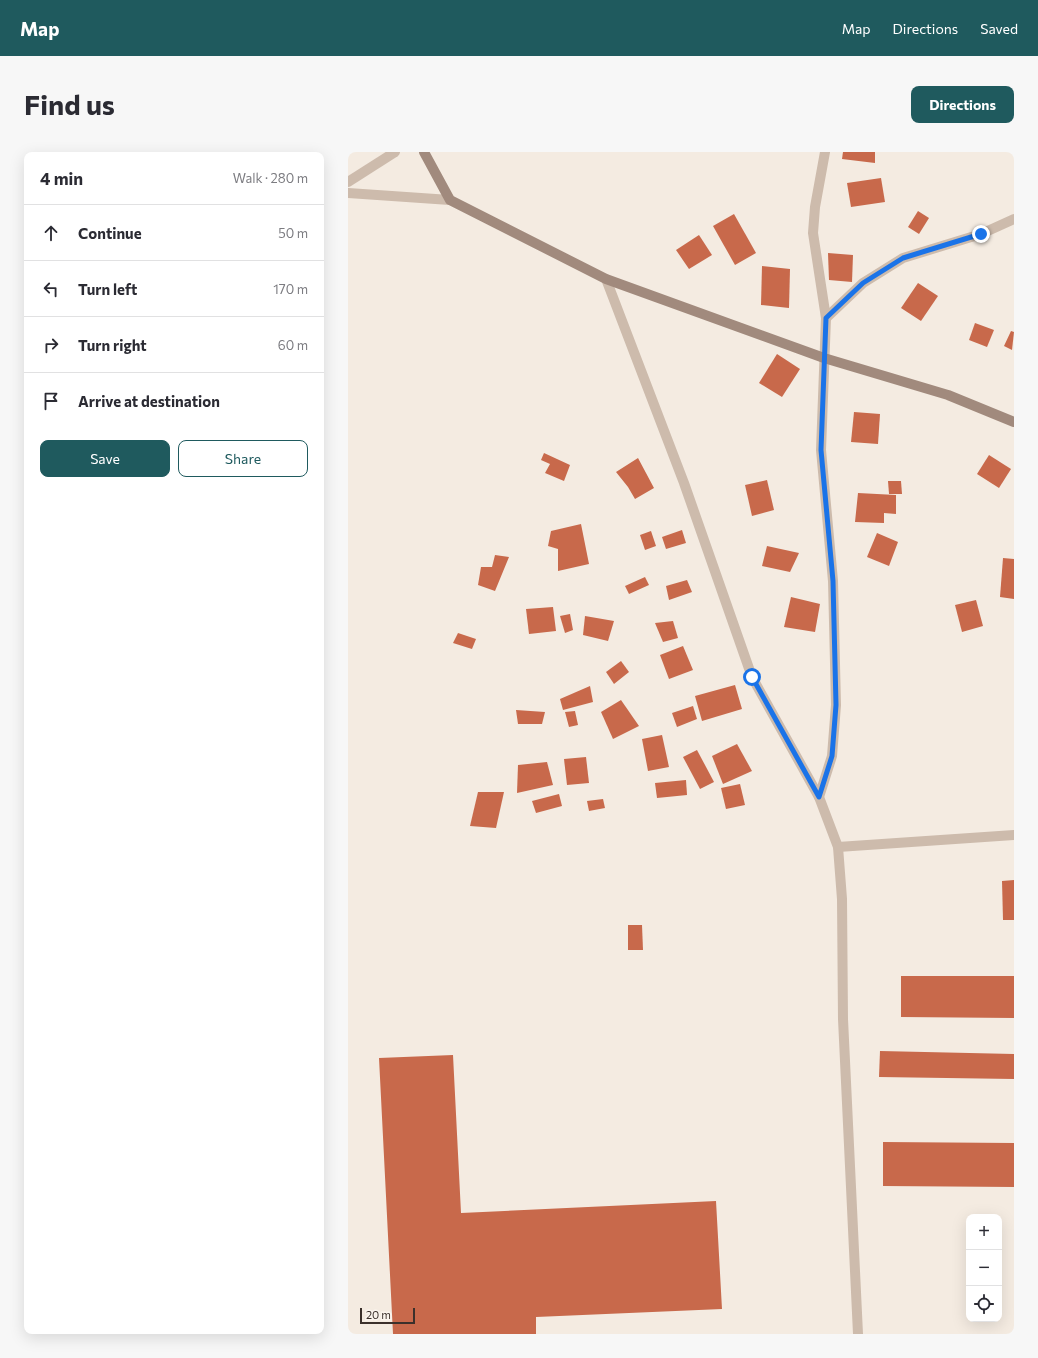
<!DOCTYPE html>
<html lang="en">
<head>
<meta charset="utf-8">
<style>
  :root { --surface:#fff; --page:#f7f7f7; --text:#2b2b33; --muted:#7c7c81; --line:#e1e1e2; --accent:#1f5a5e }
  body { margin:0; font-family:Commissioner,sans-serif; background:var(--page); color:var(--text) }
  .controls { position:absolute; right:12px; bottom:12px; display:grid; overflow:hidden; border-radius:8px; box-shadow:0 4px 16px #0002 }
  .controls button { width:36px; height:36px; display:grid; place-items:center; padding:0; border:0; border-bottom:1px solid var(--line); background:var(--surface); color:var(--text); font:20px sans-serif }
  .scale { position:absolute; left:12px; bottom:10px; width:55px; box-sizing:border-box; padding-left:4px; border:2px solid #3b302b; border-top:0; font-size:11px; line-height:14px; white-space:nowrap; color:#3b302b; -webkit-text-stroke:3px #fbf5ee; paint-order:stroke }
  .stop { position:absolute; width:12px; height:12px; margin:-9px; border:3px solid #1a73e8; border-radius:50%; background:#fff }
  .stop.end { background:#1a73e8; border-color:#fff; box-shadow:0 1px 4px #0008 }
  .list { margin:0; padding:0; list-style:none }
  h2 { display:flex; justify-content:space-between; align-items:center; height:52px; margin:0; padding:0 16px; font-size:17px }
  h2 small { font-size:13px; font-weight:400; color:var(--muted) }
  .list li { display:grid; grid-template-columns:26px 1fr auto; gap:12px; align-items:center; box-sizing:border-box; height:56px; padding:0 16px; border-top:1px solid var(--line) }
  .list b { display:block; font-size:15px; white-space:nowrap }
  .list em { font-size:13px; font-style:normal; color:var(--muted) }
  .actions { display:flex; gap:8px; padding:12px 16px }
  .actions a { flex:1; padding:9px 0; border:1px solid var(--accent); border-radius:8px; text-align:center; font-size:14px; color:var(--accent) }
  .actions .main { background:var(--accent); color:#fff }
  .icon { flex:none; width:22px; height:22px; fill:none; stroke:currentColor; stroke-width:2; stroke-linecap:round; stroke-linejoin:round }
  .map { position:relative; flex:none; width:666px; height:1182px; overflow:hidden; border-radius:8px }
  header { display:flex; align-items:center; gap:24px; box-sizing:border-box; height:56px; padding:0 20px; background:var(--accent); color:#fff }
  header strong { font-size:19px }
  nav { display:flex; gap:22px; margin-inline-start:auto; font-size:14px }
  .intro { display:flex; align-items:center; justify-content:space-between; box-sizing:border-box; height:96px; padding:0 24px }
  h1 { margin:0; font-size:28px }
  .button { padding:10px 18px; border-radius:8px; background:var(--accent); color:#fff; font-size:14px; font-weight:700 }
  main { display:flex; gap:24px; padding:0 24px }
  aside { flex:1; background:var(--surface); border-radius:8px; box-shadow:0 4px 16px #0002 }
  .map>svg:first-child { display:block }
</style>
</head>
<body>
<header>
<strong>Map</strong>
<nav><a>Map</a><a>Directions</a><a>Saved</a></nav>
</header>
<div class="intro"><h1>Find us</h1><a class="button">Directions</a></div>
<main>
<aside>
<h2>4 min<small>Walk · 280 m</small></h2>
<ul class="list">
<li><svg class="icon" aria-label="ahead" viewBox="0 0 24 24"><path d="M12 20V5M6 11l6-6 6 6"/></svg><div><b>Continue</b></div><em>50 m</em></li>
<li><svg class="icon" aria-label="left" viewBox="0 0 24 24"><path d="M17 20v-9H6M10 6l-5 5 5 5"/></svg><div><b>Turn left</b></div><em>170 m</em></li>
<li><svg class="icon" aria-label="right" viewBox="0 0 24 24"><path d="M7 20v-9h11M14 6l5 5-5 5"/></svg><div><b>Turn right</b></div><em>60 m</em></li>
<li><svg class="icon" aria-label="arrive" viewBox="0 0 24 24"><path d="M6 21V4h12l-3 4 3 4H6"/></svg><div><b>Arrive at destination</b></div></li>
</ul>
<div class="actions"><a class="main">Save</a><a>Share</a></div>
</aside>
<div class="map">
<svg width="666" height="1182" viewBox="0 0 666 1182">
  <rect width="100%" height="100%" fill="#f4ebe1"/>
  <g fill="#c8694b">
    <polygon points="495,0 527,0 527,11 494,7"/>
    <polygon points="533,26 537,50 503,55 499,31"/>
    <polygon points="570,59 581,66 571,82 560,75"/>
    <polygon points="386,62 408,101 387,113 365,74"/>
    <polygon points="351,83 364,103 341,117 328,98"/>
    <polygon points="480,101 505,103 504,130 481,128"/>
    <polygon points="414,114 442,117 441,156 413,153"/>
    <polygon points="570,131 590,144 573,169 553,156"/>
    <polygon points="627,171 646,178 639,195 621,188"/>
    <polygon points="663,179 666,180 664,198 656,194"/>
    <polygon points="429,202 452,217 434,245 411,231"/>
    <polygon points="506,260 532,262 530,292 503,290"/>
    <polygon points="196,301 222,313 216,329 197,321 202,312 193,308"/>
    <polygon points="641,303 663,317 651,336 629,322"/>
    <polygon points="290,306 306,336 287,347 280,335 268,320"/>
    <polygon points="419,328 426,358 404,364 397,333"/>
    <polygon points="540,329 553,329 554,342 541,342"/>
    <polygon points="510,341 548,343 548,362 536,361 536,371 507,370"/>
    <polygon points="233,372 241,412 210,419 210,397 200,394 203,379"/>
    <polygon points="334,378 338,391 318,397 314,385"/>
    <polygon points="303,379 308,394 297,398 292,383"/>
    <polygon points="529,381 550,390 541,414 519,405"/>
    <polygon points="419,394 451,401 442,420 414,414"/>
    <polygon points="147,403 161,405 147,439 130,433 133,415 144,415"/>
    <polygon points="655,406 666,407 666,447 652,445"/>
    <polygon points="297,425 301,433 281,442 277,434"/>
    <polygon points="339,428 344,440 321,448 318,434"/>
    <polygon points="443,445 472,452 467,480 436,475"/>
    <polygon points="628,448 635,474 614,480 607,453"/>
    <polygon points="205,455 208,479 181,482 178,457"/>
    <polygon points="222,462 225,478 217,481 212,464"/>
    <polygon points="237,464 266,469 260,489 235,483"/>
    <polygon points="325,469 330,486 315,490 307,471"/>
    <polygon points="110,481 128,487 124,497 105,491"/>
    <polygon points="335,494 345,518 321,527 312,503"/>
    <polygon points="273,509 281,520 266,532 258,520"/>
    <polygon points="387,533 394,557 354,569 347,544"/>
    <polygon points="242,534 245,550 215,558 212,547"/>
    <polygon points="273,548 291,574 265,587 253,560"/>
    <polygon points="345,554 349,567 329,575 324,561"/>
    <polygon points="168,558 197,560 194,572 170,572"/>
    <polygon points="227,559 230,573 221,575 217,560"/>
    <polygon points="314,583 321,615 300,619 294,587"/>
    <polygon points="389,592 404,619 375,632 364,604"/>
    <polygon points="349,598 366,630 352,637 335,605"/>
    <polygon points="238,605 241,631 219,633 216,607"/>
    <polygon points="199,610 205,633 169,641 170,613"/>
    <polygon points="338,628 339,643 309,646 307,631"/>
    <polygon points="392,632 397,653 378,657 373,636"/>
    <polygon points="130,640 156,640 148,676 122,674"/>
    <polygon points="211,642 214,654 188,661 184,649"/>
    <polygon points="255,647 257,656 241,659 239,649"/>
    <polygon points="666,728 666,768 655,768 654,729"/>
    <polygon points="280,773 294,773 295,798 280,798"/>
    <polygon points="553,824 666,824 666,866 553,865"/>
    <polygon points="532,899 666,902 666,927 531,925"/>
    <polygon points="105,903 113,1061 368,1049 374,1157 188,1165 188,1182 45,1182 31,906"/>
    <polygon points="535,990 666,991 666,1035 535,1034"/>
  </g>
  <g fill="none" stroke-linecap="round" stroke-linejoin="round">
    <g stroke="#cdbbac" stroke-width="10">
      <polyline points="0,30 47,0"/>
      <polyline points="0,41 102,48"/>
      <polyline points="258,127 336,331 404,525 471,645 490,695 494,747 495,867 510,1182"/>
      <polyline points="478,166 515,131 555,106 633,82 666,67"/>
      <polyline points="471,645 484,604 488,553 485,429 473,298 478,166 465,81 467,55 477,0"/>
      <polyline points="490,695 666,683"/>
    </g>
    <polyline stroke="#a18a7d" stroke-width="10" points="76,0 102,48 258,127 476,206 600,243 666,270"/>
  </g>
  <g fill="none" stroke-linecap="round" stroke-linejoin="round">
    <polyline stroke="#1a73e8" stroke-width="5" points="404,525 471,645 484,604 488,553 485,429 473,298 478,166 515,131 555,106 633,82"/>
  </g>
</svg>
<div class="controls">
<button>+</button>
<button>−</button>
<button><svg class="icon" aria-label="locate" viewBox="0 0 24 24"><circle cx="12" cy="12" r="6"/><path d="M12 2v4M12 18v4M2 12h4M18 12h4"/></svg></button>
</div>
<div class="scale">20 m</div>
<div class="stop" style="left:404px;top:525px"></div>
<div class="stop end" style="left:633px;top:82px"></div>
</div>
</main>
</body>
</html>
